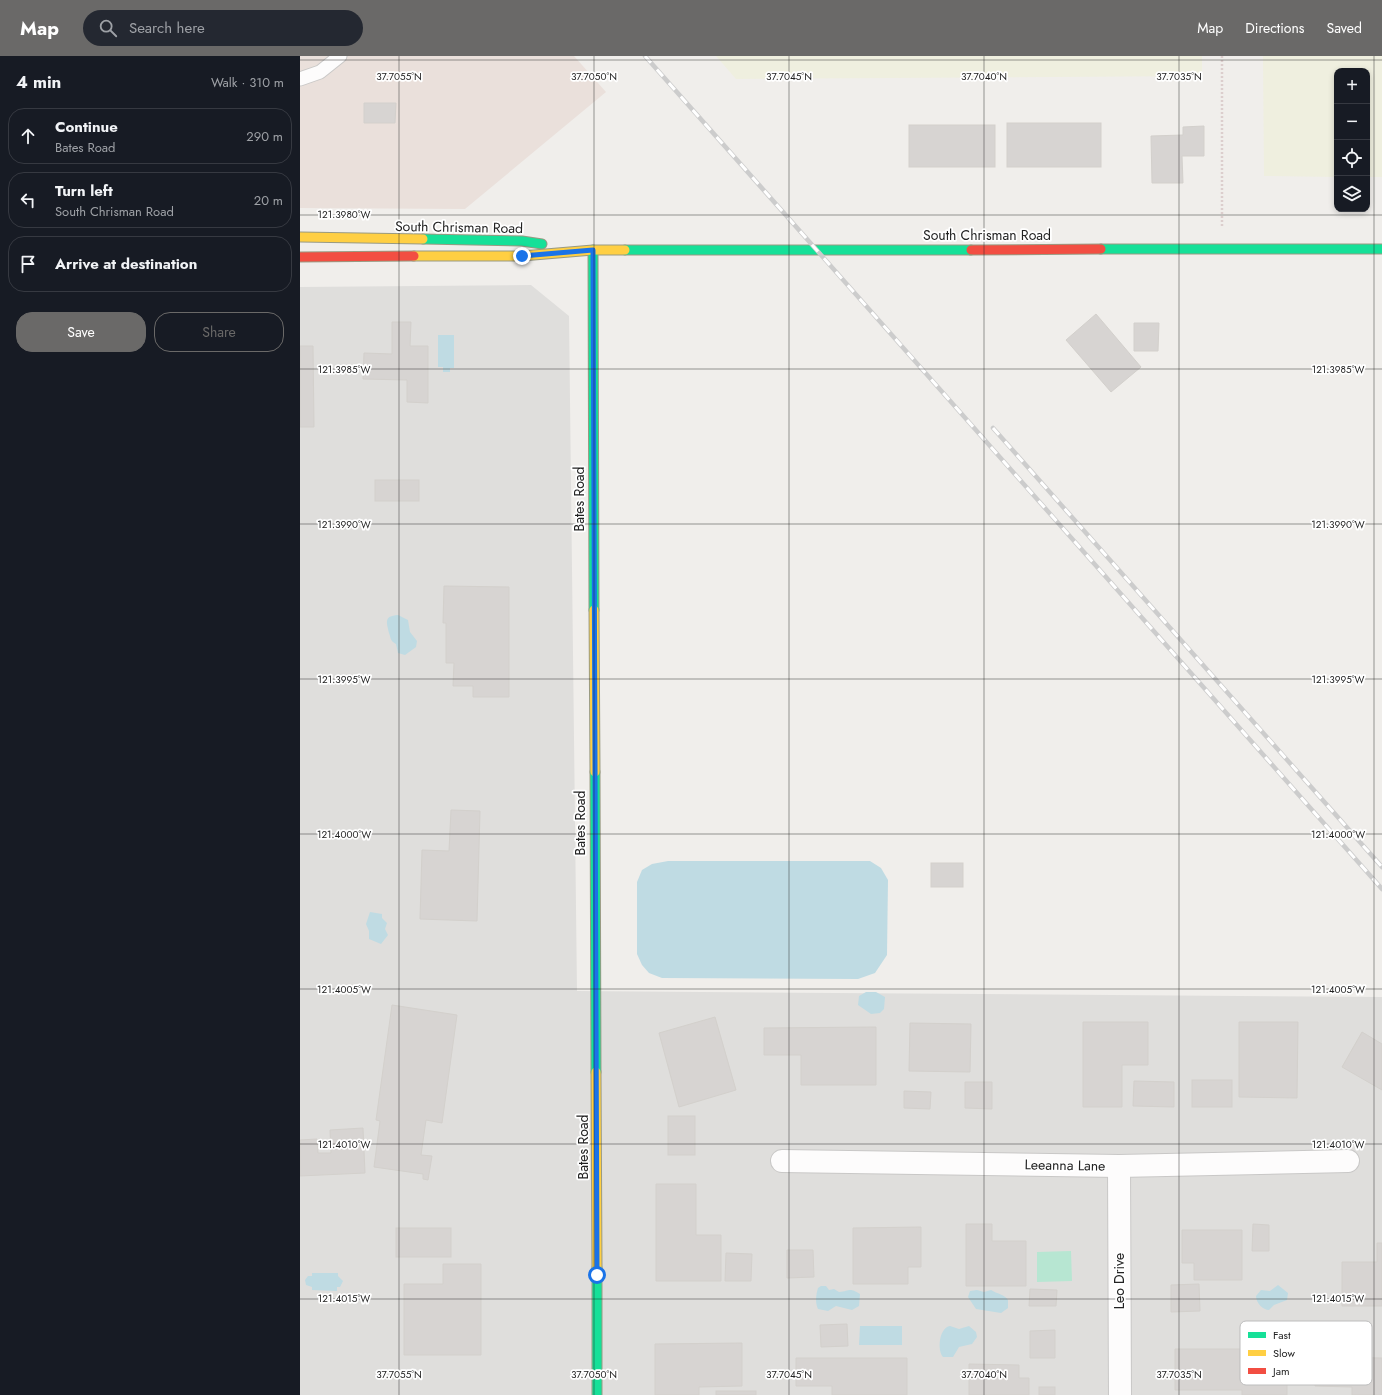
<!DOCTYPE html>
<html lang="en">
<head>
<meta charset="utf-8">
<style>
  :root { --surface:#171b24; --page:#242831; --text:#f1f3f6; --muted:#9ea1a6; --line:#363941; --accent:#6a6968 }
  body { margin:0; font-family:Jost,sans-serif; background:var(--page); color:var(--text) }
  .controls { position:absolute; right:12px; top:12px; display:grid; overflow:hidden; border-radius:8px; box-shadow:0 2px 6px #0003 }
  .controls button { width:36px; height:36px; display:grid; place-items:center; padding:0; border:0; border-bottom:1px solid var(--line); background:var(--surface); color:var(--text); font:20px sans-serif }
  .stop { position:absolute; width:12px; height:12px; margin:-9px; border:3px solid #1a73e8; border-radius:50%; background:#fff }
  .stop.end { background:#1a73e8; border-color:#fff; box-shadow:0 1px 4px #0008 }
  .list { margin:0; padding:0; list-style:none }
  h2 { display:flex; justify-content:space-between; align-items:center; height:52px; margin:0; padding:0 16px; font-size:17px }
  h2 small { font-size:13px; font-weight:400; color:var(--muted) }
  .list li { display:grid; grid-template-columns:26px 1fr auto; gap:12px; align-items:center; box-sizing:border-box; height:56px; margin:0 8px 8px; padding:0 8px; border:1px solid var(--line); border-radius:16px }
  .list b { display:block; font-size:15px; white-space:nowrap }
  .list p { margin:0; font-size:13px; white-space:nowrap; color:var(--muted) }
  .list em { font-size:13px; font-style:normal; color:var(--muted) }
  .actions { display:flex; gap:8px; padding:12px 16px }
  .actions a { flex:1; padding:9px 0; border:1px solid var(--accent); border-radius:16px; text-align:center; font-size:14px; color:var(--accent) }
  .actions .main { background:var(--accent); color:#fff }
  .icon { flex:none; width:22px; height:22px; fill:none; stroke:currentColor; stroke-width:2; stroke-linecap:round; stroke-linejoin:round }
  .map { position:relative; flex:none; width:1082px; height:1339px; overflow:hidden }
  header { display:flex; align-items:center; gap:24px; box-sizing:border-box; height:56px; padding:0 20px; background:var(--accent); color:#fff }
  header strong { font-size:19px }
  nav { display:flex; gap:22px; margin-inline-start:auto; font-size:14px }
  .search { width:280px; height:36px; background:var(--page); display:flex; align-items:center; gap:10px; box-sizing:border-box; padding:0 14px; border-radius:22px; color:var(--muted); font-size:15px }
  main { display:flex }
  aside { flex:1; background:var(--surface) }
  .map>svg:first-child { display:block }
</style>
</head>
<body>
<header>
<strong>Map</strong>
<div class="search"><svg class="icon" aria-label="search" viewBox="0 0 24 24"><circle cx="10" cy="10" r="6"/><path d="M15 15l6 6"/></svg>Search here</div>
<nav><a>Map</a><a>Directions</a><a>Saved</a></nav>
</header>
<main>
<aside>
<h2>4 min<small>Walk · 310 m</small></h2>
<ul class="list">
<li><svg class="icon" aria-label="ahead" viewBox="0 0 24 24"><path d="M12 20V5M6 11l6-6 6 6"/></svg><div><b>Continue</b><p>Bates Road</p></div><em>290 m</em></li>
<li><svg class="icon" aria-label="left" viewBox="0 0 24 24"><path d="M17 20v-9H6M10 6l-5 5 5 5"/></svg><div><b>Turn left</b><p>South Chrisman Road</p></div><em>20 m</em></li>
<li><svg class="icon" aria-label="arrive" viewBox="0 0 24 24"><path d="M6 21V4h12l-3 4 3 4H6"/></svg><div><b>Arrive at destination</b></div></li>
</ul>
<div class="actions"><a class="main">Save</a><a>Share</a></div>
</aside>
<div class="map">
<svg width="1082" height="1339" viewBox="0 0 1082 1339">
  <rect width="100%" height="100%" fill="#f0eeeb"/>
  <polygon fill="#dfdedc" points="231,229 269,260 277,935 1082,941 1082,1339 0,1339 0,231"/>
  <polygon fill="#eae0db" points="0,0 274,0 306,36 165,153 0,152"/>
  <g fill="#efefdf">
    <polygon points="416,0 902,0 902,20 436,23"/>
    <polygon points="963,0 1082,0 1082,121 1067,121 1067,15 1037,15 1037,121 964,120"/>
  </g>
  <polygon fill="#b7e6d2" points="771,1195 772,1225 737,1226 737,1196"/>
  <g fill="#bfdbe3">
    <polygon points="138,279 154,279 154,312 150,312 150,316 143,316 143,311 138,311"/>
    <path d="M98 559 108 564 110 576 117 585 116 591 105 599 98 597 96 588C90 585 91 582 89 577 87 567 83 560 98 559Z"/>
    <polygon points="368,805 570,805 581,812 588,824 587,899 575,917 558,923 362,922 349,917 342,909 337,898 337,826 342,814 352,808"/>
    <polygon points="70,856 82,858 82,862 87,867 85,873 88,879 81,888 69,883 69,875 66,868"/>
    <polygon points="566,936 576,936 585,941 584,953 580,957 571,958 558,949 559,940"/>
    <polygon points="12,1217 38,1217 38,1220 43,1225 40,1231 37,1231 37,1235 12,1234 12,1231 6,1229 5,1224 8,1220 12,1220"/>
    <path d="M978 1229 988 1237 987 1244 974 1249 969 1254C963 1254 956 1247 956 1240L961 1234 970 1235Z"/>
    <path d="M521 1230H526L529 1234 534 1233 539 1236C550 1235 549 1231 560 1238L559 1250 552 1254 536 1250 528 1255 518 1253C515 1247 516 1238 518 1232Z"/>
    <path d="M677 1234 684 1236 691 1234C697 1238 704 1238 708 1244V1252L701 1257 676 1253 668 1241 670 1235Z"/>
    <polygon points="560,1270 602,1270 602,1289 559,1289"/>
    <path d="M650 1270 659 1273 669 1270 676 1276 677 1281 672 1288 659 1291 653 1301H643C637 1294 639 1272 650 1270Z"/>
  </g>
  <g fill="#d7d4d2" stroke="#d3d0cc">
    <polygon points="64,47 96,47 95,67 64,67"/>
    <rect x="707" y="67" width="94" height="44"/>
    <rect x="609" y="69" width="86" height="42"/>
    <polygon points="904,70 904,100 882,100 883,127 852,127 851,80 883,79 883,71"/>
    <polygon points="796,258 841,311 811,336 766,284"/>
    <polygon points="92,266 111,266 110,290 128,290 128,347 107,346 107,324 63,323 64,297 92,298"/>
    <polygon points="834,267 859,267 858,295 834,295"/>
    <polygon points="0,290 13,290 14,371 0,371"/>
    <rect x="75" y="424" width="44" height="21"/>
    <polygon points="144,530 209,531 209,641 173,641 173,630 153,630 154,607 146,607 146,567 143,567"/>
    <polygon points="151,754 180,755 177,865 120,863 122,794 149,795"/>
    <rect x="631" y="807" width="32" height="24"/>
    <polygon points="92,949 157,959 142,1067 126,1064 121,1099 132,1100 128,1124 123,1123 123,1118 74,1111 80,1065 76,1064"/>
    <polygon points="415,961 436,1034 379,1051 359,977"/>
    <polygon points="783,966 848,966 848,1009 822,1009 822,1051 783,1051"/>
    <polygon points="939,966 998,966 997,1042 939,1041"/>
    <polygon points="610,967 671,968 670,1016 609,1015"/>
    <polygon points="576,971 576,1029 501,1029 501,999 464,999 464,972"/>
    <polygon points="1062,976 1082,988 1082,1034 1042,1011"/>
    <rect x="892" y="1024" width="40" height="27"/>
    <polygon points="834,1025 874,1026 874,1051 833,1050"/>
    <polygon points="665,1026 692,1026 692,1053 665,1052"/>
    <polygon points="604,1035 631,1036 630,1053 604,1052"/>
    <rect x="368" y="1060" width="27" height="39"/>
    <polygon points="63,1072 65,1117 0,1120 0,1084 17,1083 18,1097 31,1097 30,1074"/>
    <polygon points="356,1128 396,1128 396,1179 421,1179 421,1225 356,1225"/>
    <polygon points="666,1168 692,1168 692,1185 726,1185 726,1230 666,1230"/>
    <polygon points="953,1168 969,1169 969,1195 952,1195"/>
    <polygon points="621,1171 621,1211 608,1211 608,1228 553,1228 553,1172"/>
    <rect x="96" y="1172" width="55" height="29"/>
    <polygon points="882,1174 942,1174 942,1224 894,1224 894,1207 882,1207"/>
    <polygon points="1077,1187 1082,1187 1082,1250 1042,1250 1042,1206 1077,1206"/>
    <polygon points="487,1194 513,1194 514,1221 487,1222"/>
    <polygon points="426,1197 452,1198 451,1225 425,1225"/>
    <polygon points="143,1208 181,1208 181,1299 104,1299 104,1228 143,1228"/>
    <polygon points="899,1228 900,1255 871,1256 871,1229"/>
    <polygon points="730,1233 757,1234 756,1250 729,1250"/>
    <polygon points="547,1268 548,1290 521,1291 520,1269"/>
    <polygon points="755,1274 755,1302 730,1302 730,1275"/>
    <polygon points="442,1287 442,1330 399,1331 399,1339 355,1339 355,1288"/>
    <polygon points="875,1293 987,1293 987,1339 942,1339 942,1334 875,1334"/>
    <polygon points="1015,1301 1082,1302 1082,1339 1052,1339 1052,1331 1015,1330"/>
    <polygon points="496,1302 607,1302 607,1339 532,1339 532,1330 496,1330"/>
    <polygon points="669,1308 719,1309 719,1322 729,1322 729,1339 669,1339"/>
    <rect x="739" y="1331" width="16" height="8"/>
    <rect x="416" y="1335" width="40" height="4"/>
  </g>
  <g fill="none" stroke-linecap="round" stroke-linejoin="round">
    <defs>
      <polyline id="lane" points="0,23 20,16 40,0"/>
      <g id="street">
        <polyline points="482,1105 819,1110 1048,1105"/>
        <polyline points="819,1110 820,1339"/>
      </g>
      <g id="fast">
        <polyline points="123,183 222,185 242,188"/>
        <polyline points="801,193 1082,193"/>
        <polyline points="293,194 294,554"/>
        <polyline points="325,194 671,194"/>
        <polyline points="295,716 296,1016"/>
        <polyline points="297,1212 297,1339"/>
      </g>
      <g id="slow">
        <polyline points="0,181 123,183"/>
        <polyline points="114,200 222,200 293,194 325,194"/>
        <polyline points="294,554 295,716"/>
        <polyline points="296,1016 297,1212"/>
      </g>
      <g id="jam">
        <polyline points="671,194 801,193"/>
        <polyline points="0,201 114,200"/>
      </g>
    </defs>
    <use href="#lane" stroke="#c9c8c7" stroke-width="15"/>
    <use href="#street" stroke="#c9c8c7" stroke-width="24"/>
    <use href="#fast" stroke="#999a82" stroke-width="11"/>
    <use href="#slow" stroke="#999a82" stroke-width="11"/>
    <use href="#jam" stroke="#999a82" stroke-width="11"/>
    <polyline stroke="#dccecd" stroke-width="2.5" stroke-dasharray="2 2" stroke-linecap="butt" points="922,0 922,171"/>
    <use href="#lane" stroke="#fdfcfc" stroke-width="13"/>
    <use href="#street" stroke="#fdfcfc" stroke-width="22"/>
    <use href="#fast" stroke="#16e098" stroke-width="9"/>
    <use href="#slow" stroke="#ffcf43" stroke-width="9"/>
    <use href="#jam" stroke="#f24e42" stroke-width="9"/>
    <defs>
      <g id="rail">
        <polyline points="345,0 1082,833"/>
        <polyline points="693,372 1082,811"/>
      </g>
    </defs>
    <use href="#rail" stroke="#ccc" stroke-width="4.5"/>
    <use href="#rail" stroke="#fff" stroke-width="3" stroke-dasharray="9" stroke-linecap="butt"/>
  </g>
  <g fill="none" stroke-linecap="round" stroke-linejoin="round">
    <polyline stroke="#1a73e8" stroke-width="5" points="222,200 293,194 297,1219"/>
  </g>
  <path fill="none" stroke="#222" stroke-width="1" stroke-opacity="0.45" d="M99 0V1339M294 0V1339M489 0V1339M684 0V1339M879 0V1339M1074 0V1339M0 4H1082M0 159H1082M0 313H1082M0 468H1082M0 623H1082M0 778H1082M0 933H1082M0 1088H1082M0 1243H1082"/>
  <g text-anchor="middle" dominant-baseline="central" stroke-width="3.5" stroke-linejoin="round" paint-order="stroke">
    <g font-size="14" fill="#222" stroke="#fff">
      <text transform="translate(159 171) rotate(1)">South Chrisman Road</text>
      <text x="687" y="179">South Chrisman Road</text>
      <text transform="translate(279 443) rotate(-90)">Bates Road</text>
      <text transform="translate(280 767) rotate(-90)">Bates Road</text>
      <text transform="translate(283 1091) rotate(-90)">Bates Road</text>
      <text transform="translate(765 1109) rotate(1)">Leeanna Lane</text>
      <text transform="translate(819 1225) rotate(-90)">Leo Drive</text>
    </g>
  </g>
  <rect x="940" y="1265" width="132" height="64" rx="6" fill="#fff" stroke="#bdbdbd" stroke-width="1"/>
  <rect x="948" y="1276" width="18" height="6" fill="#16e098"/>
  <rect x="948" y="1294" width="18" height="6" fill="#ffcf43"/>
  <rect x="948" y="1312" width="18" height="6" fill="#f24e42"/>
  <g font-size="11" fill="#222">
    <text x="973" y="1283">Fast</text>
    <text x="973" y="1301">Slow</text>
    <text x="973" y="1319">Jam</text>
  </g>
  <g font-size="10" text-anchor="middle" fill="#222" stroke="#fff" stroke-width="3.5" stroke-linejoin="round" paint-order="stroke">
    <text x="99" y="24">37.7055°N</text>
    <text x="294" y="24">37.7050°N</text>
    <text x="489" y="24">37.7045°N</text>
    <text x="684" y="24">37.7040°N</text>
    <text x="879" y="24">37.7035°N</text>
    <text x="44" y="162">121.3980°W</text>
    <text x="1038" y="317">121.3985°W</text>
    <text x="44" y="317">121.3985°W</text>
    <text x="1038" y="472">121.3990°W</text>
    <text x="44" y="472">121.3990°W</text>
    <text x="1038" y="627">121.3995°W</text>
    <text x="44" y="627">121.3995°W</text>
    <text x="1038" y="782">121.4000°W</text>
    <text x="44" y="782">121.4000°W</text>
    <text x="1038" y="937">121.4005°W</text>
    <text x="44" y="937">121.4005°W</text>
    <text x="1038" y="1092">121.4010°W</text>
    <text x="44" y="1092">121.4010°W</text>
    <text x="1038" y="1246">121.4015°W</text>
    <text x="44" y="1246">121.4015°W</text>
    <text x="99" y="1322">37.7055°N</text>
    <text x="294" y="1322">37.7050°N</text>
    <text x="489" y="1322">37.7045°N</text>
    <text x="684" y="1322">37.7040°N</text>
    <text x="879" y="1322">37.7035°N</text>
  </g>
</svg>
<div class="controls">
<button>+</button>
<button>−</button>
<button><svg class="icon" aria-label="locate" viewBox="0 0 24 24"><circle cx="12" cy="12" r="6"/><path d="M12 2v4M12 18v4M2 12h4M18 12h4"/></svg></button>
<button><svg class="icon" aria-label="layers" viewBox="0 0 24 24"><path d="M12 4l9 5-9 5-9-5zM3 14l9 5 9-5"/></svg></button>
</div>
<div class="stop" style="left:297px;top:1219px"></div>
<div class="stop end" style="left:222px;top:200px"></div>
</div>
</main>
</body>
</html>
